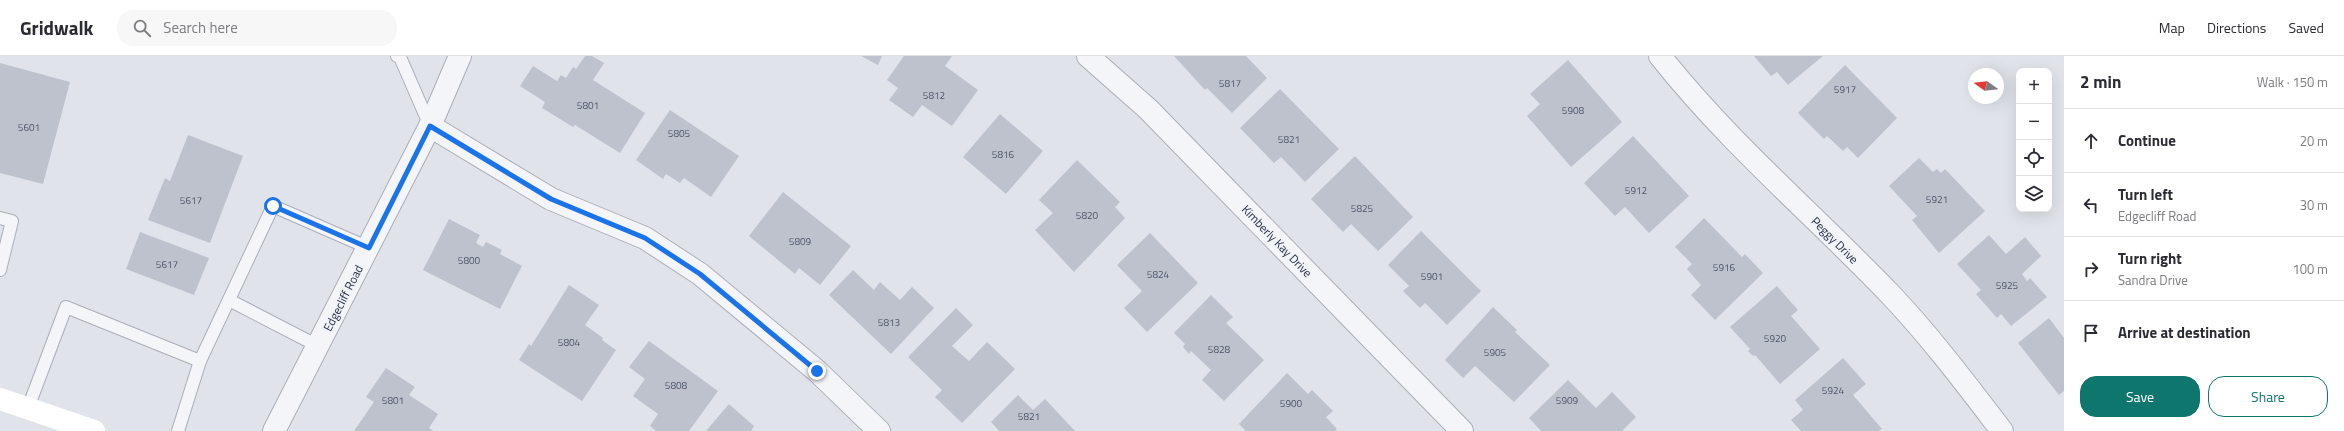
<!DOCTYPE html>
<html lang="en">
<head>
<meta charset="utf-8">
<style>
  :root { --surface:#fff; --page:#f7f7f7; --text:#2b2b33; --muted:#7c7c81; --line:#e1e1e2; --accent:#0f766e }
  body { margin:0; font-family:"Titillium Web",sans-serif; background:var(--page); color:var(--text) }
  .controls { position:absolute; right:12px; top:12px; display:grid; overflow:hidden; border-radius:8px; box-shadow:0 4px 16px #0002 }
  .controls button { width:36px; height:36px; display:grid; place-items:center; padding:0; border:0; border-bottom:1px solid var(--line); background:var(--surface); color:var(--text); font:20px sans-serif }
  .compass { position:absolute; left:1968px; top:12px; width:36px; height:36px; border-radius:50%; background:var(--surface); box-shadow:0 4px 16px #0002; rotate:285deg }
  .stop { position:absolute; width:12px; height:12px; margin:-9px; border:3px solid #1a73e8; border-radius:50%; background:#fff }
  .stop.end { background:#1a73e8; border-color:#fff; box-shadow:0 1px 4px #0008 }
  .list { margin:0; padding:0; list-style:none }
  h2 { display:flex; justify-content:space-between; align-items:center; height:52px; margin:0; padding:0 16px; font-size:17px }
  h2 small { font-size:13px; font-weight:400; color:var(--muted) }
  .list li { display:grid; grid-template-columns:26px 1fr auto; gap:12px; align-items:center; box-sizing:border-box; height:64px; padding:0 16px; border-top:1px solid var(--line) }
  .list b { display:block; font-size:15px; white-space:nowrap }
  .list p { margin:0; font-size:13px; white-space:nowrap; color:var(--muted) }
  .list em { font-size:13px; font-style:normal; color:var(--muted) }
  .actions { display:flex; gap:8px; padding:12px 16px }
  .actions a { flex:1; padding:9px 0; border:1px solid var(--accent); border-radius:16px; text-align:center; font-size:14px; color:var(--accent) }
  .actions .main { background:var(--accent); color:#fff }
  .icon { flex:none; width:22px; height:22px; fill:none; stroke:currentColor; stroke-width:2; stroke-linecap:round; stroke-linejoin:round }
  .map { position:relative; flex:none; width:2064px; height:375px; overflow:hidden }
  header { display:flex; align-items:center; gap:24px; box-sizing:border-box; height:56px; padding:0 20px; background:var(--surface); border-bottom:1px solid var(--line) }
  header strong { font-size:19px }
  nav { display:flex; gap:22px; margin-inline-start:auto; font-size:14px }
  .search { width:280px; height:36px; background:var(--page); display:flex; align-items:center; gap:10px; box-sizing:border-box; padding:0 14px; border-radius:16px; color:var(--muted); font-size:15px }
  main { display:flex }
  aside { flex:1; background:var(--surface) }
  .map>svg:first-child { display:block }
</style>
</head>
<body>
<header>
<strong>Gridwalk</strong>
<div class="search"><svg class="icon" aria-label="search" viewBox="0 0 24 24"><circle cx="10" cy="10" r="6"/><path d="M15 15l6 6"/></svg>Search here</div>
<nav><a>Map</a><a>Directions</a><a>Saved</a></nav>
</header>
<main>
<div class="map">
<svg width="2064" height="375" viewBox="0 0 2064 375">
  <rect width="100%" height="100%" fill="#e0e4ea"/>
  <g fill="#bdc2cd">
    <polygon points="585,0 592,0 604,7 593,24 645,57 620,97 575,69 573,71 542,52 545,46 520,30 533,10 557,25 561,19 566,22 573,11 576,13"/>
    <polygon points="861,0 882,0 878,9"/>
    <polygon points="904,0 952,0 945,10 978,34 952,70 922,49 913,61 889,44 898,32 887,24"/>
    <polygon points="1174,0 1246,0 1267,22 1232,57 1207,32 1205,34"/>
    <polygon points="1754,0 1823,0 1788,29 1777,16 1771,20"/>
    <polygon points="1568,4 1622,66 1571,111 1527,60 1540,48 1530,38"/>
    <polygon points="0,7 70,26 43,128 0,117"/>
    <polygon points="1845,9 1897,62 1858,102 1847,91 1843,95 1827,80 1824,83 1798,57"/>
    <polygon points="1280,33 1339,93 1305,126 1281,101 1274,107 1240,72"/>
    <polygon points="670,54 739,100 711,141 684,122 680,127 666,118 663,123 636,104"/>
    <polygon points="1000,58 1043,95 1006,138 963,101"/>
    <polygon points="188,79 243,100 210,187 148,164 165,122 170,125"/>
    <polygon points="1633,80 1689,140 1649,177 1625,151 1615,160 1584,127"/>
    <polygon points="1355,100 1413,161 1378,195 1351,168 1343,176 1311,143"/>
    <polygon points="1919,102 1933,116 1937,113 1941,117 1945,113 1985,155 1939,197 1912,164 1917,160 1889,130"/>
    <polygon points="1077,104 1120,146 1115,151 1125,162 1074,216 1035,174 1053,157 1039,144"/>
    <polygon points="783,136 851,190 820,229 799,212 795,218 749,180"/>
    <polygon points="1704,162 1742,201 1745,198 1763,217 1715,264 1691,239 1701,229 1687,213 1692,208 1675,191"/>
    <polygon points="449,163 480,179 476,187 483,191 486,186 502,194 500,198 522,210 500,253 423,214"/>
    <polygon points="1421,175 1481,235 1447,269 1425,247 1420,252 1403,235 1409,230 1388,209"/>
    <polygon points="140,176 209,202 194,239 126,213"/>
    <polygon points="1150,177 1198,227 1147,276 1124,252 1142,235 1117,209"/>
    <polygon points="1989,179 2006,198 2025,181 2041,200 2022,218 2027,225 2030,222 2047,241 2011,270 2001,258 1997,262 1976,238 1981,234 1957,208"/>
    <polygon points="853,214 874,234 880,226 900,244 912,231 934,252 891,298 829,239"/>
    <polygon points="569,229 599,249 585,269 603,282 602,284 616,294 582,345 519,304 529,288 531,290"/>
    <polygon points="1777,230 1798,254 1791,260 1820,293 1780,328 1755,299 1753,300 1748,295 1750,293 1730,271"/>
    <polygon points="1211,239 1233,261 1226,267 1264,304 1224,345 1202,324 1211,314 1191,295 1189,298 1183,291 1185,288 1174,277"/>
    <polygon points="1493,251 1517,274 1515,276 1550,309 1514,346 1475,310 1463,322 1445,304"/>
    <polygon points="956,252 973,269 952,290 969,305 987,286 1015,313 962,367 935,341 942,334 908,301"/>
    <polygon points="2049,262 2064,282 2064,335 2059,339 2018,287"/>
    <polygon points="649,285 718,335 689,375 656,375 650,370 658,358 633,340 645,323 629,311"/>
    <polygon points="1843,302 1866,328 1853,339 1882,373 1879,375 1801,375 1791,364 1803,354 1795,344"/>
    <polygon points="386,312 415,331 409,339 438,358 429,372 433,375 354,375 374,346 366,341"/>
    <polygon points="1287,317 1308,338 1312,334 1333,355 1326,361 1337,373 1335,375 1246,375 1239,368"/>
    <polygon points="1568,324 1596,352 1612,336 1636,361 1622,375 1541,375 1529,362"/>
    <polygon points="1018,339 1033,354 1045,343 1075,375 999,375 991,366"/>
    <polygon points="729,348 754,370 751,375 706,375"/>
  </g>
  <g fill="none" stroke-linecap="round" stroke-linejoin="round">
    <defs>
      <g id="service">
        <polyline points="397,0 400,1 430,70"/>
        <polyline points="0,162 12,165 0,214"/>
        <polyline points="229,244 318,290"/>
        <polyline points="28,352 66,251 200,305 273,150 369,192"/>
        <polyline points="178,375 200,305"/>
      </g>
      <g id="minor">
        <polyline points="1088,0 1148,53 1462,375"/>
        <path d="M1660 0C1728 86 1813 158 1889 237 1930 280 1966 328 2002 375"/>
        <polyline points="430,70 551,143 645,182 700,218 817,315 879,375"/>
      </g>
      <polyline id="tertiary" points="274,375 430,70 460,0"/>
    </defs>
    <use href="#service" stroke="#a9aeb8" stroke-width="14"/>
    <use href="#minor" stroke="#a9aeb8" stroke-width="24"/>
    <use href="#tertiary" stroke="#a9aeb8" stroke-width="24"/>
    <use href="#service" stroke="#f4f5f8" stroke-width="12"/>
    <use href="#minor" stroke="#f4f5f8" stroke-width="22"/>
    <use href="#tertiary" stroke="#f4f5f8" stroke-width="22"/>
    <polyline stroke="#fff" stroke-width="22" points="0,343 94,375"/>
  </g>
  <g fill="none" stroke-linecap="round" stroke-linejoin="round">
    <polyline stroke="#1a73e8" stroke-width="5" points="273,150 369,192 430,70 551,143 645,182 700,218 817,315"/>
  </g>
  <g text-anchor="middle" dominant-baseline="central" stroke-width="4" stroke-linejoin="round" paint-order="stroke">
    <g font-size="10" fill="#4d5466">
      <text x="1230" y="27">5817</text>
      <text x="1845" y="33">5917</text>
      <text x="934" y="39">5812</text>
      <text x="588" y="49">5801</text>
      <text x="1573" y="54">5908</text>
      <text x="29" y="71">5601</text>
      <text x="679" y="77">5805</text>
      <text x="1289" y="83">5821</text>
      <text x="1003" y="98">5816</text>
      <text x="1636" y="134">5912</text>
      <text x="1937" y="143">5921</text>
      <text x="191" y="144">5617</text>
      <text x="1362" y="152">5825</text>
      <text x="1087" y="159">5820</text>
      <text x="800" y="185">5809</text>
      <text x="469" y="204">5800</text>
      <text x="167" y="208">5617</text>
      <text x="1724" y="211">5916</text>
      <text x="1158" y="218">5824</text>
      <text x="1432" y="220">5901</text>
      <text x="2007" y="229">5925</text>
      <text x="889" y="266">5813</text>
      <text x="1775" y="282">5920</text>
      <text x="569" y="286">5804</text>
      <text x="1219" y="293">5828</text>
      <text x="1495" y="296">5905</text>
      <text x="676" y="329">5808</text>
      <text x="1833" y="334">5924</text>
      <text x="393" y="344">5801</text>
      <text x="1567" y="344">5909</text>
      <text x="1291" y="347">5900</text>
      <text x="1029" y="360">5821</text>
    </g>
    <g font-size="12" fill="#282f43" stroke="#f0f3f7">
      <text transform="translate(1835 184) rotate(45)">Peggy Drive</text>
      <text transform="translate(1277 185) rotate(46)">Kimberly Kay Drive</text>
      <text transform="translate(343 242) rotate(-63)">Edgecliff Road</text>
    </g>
  </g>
</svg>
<div class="controls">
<button>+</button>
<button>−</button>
<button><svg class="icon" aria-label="locate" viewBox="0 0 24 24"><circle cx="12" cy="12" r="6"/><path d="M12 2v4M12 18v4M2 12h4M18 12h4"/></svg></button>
<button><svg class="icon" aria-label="layers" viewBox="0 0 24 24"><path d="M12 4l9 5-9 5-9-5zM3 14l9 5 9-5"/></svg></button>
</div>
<svg class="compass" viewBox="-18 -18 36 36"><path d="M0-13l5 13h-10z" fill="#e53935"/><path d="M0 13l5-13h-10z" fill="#7c7c81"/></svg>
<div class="stop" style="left:273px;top:150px"></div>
<div class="stop end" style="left:817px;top:315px"></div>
</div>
<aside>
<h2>2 min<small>Walk · 150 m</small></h2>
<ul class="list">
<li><svg class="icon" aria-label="ahead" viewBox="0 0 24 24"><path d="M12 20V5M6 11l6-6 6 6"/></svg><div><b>Continue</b></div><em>20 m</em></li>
<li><svg class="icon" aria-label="left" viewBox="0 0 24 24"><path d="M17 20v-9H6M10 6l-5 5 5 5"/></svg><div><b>Turn left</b><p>Edgecliff Road</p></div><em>30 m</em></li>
<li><svg class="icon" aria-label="right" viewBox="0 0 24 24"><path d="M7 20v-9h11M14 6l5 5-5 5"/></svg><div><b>Turn right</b><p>Sandra Drive</p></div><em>100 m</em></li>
<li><svg class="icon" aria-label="arrive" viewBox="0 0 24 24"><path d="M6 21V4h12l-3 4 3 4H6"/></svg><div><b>Arrive at destination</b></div></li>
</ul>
<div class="actions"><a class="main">Save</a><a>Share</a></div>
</aside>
</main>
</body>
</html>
